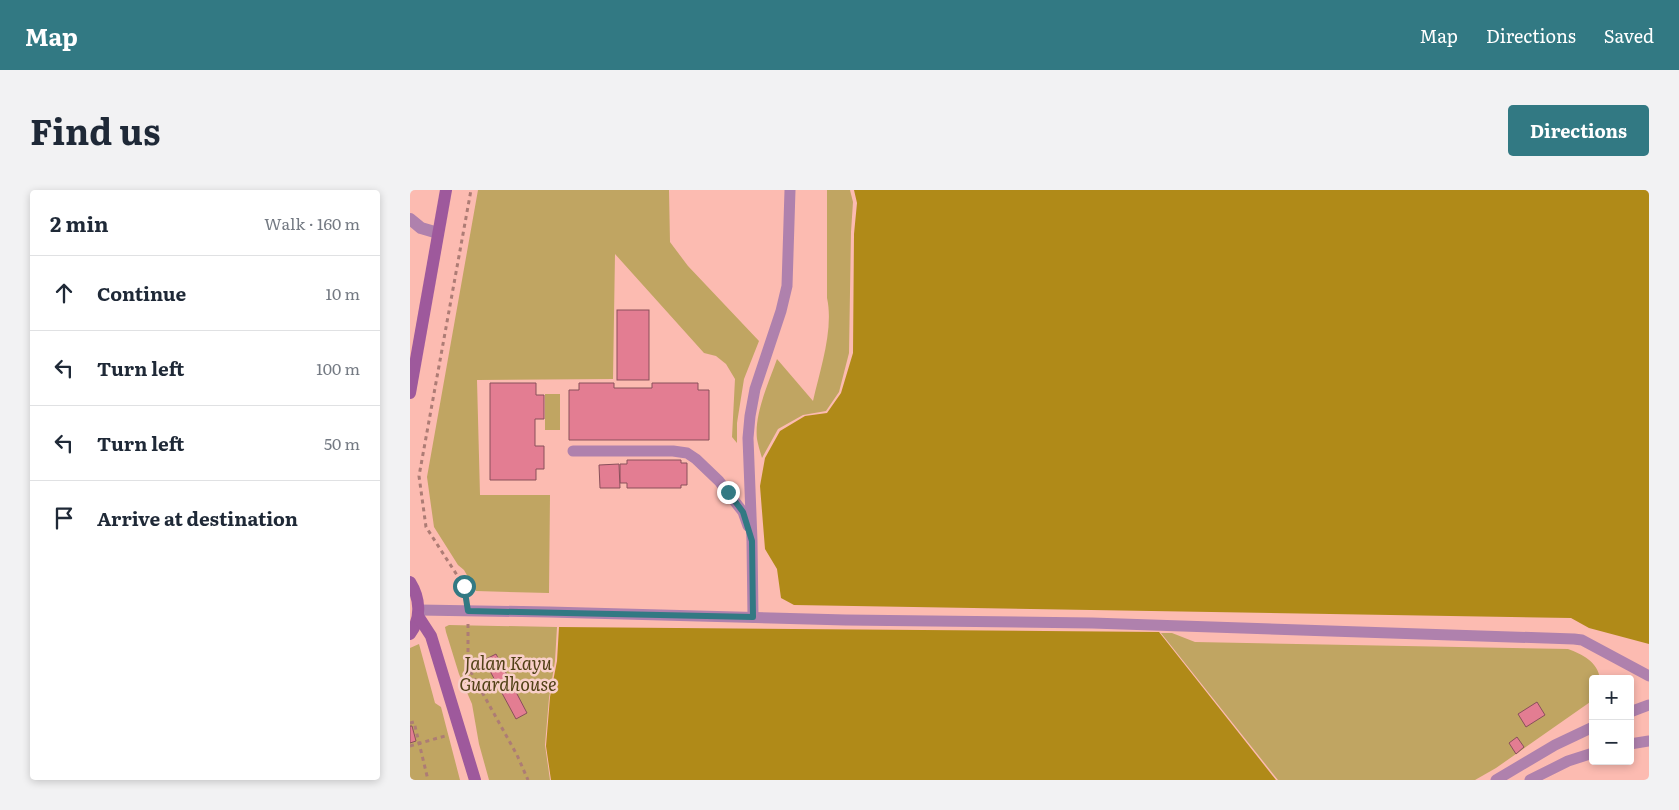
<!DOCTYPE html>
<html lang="en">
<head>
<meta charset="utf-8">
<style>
  :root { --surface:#fff; --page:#f2f2f3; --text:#1f2937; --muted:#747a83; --line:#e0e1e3; --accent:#327983 }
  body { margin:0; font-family:Literata,serif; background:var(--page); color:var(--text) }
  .controls { position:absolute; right:15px; bottom:15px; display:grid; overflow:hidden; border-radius:5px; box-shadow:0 2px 8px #0003 }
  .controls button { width:45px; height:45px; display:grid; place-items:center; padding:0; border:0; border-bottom:1px solid var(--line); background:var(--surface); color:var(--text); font:25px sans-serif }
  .stop { position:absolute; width:15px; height:15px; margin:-11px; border:4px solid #327983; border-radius:50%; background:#fff }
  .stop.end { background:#327983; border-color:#fff; box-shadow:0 1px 5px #0008 }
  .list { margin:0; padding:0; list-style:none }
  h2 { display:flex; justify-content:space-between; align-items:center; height:65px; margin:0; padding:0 20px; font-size:21px }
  h2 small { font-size:16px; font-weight:400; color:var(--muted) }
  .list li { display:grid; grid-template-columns:32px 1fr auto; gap:15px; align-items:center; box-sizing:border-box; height:75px; padding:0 20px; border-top:1px solid var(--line) }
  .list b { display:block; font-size:19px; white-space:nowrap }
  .list em { font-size:16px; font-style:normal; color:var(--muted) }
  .icon { flex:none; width:28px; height:28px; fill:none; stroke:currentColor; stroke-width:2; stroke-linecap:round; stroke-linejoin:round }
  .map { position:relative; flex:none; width:1239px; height:590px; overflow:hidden; border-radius:5px }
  header { display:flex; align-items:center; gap:30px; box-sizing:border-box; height:70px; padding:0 25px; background:var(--accent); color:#fff }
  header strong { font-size:24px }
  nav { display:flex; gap:28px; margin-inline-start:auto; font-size:18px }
  .intro { display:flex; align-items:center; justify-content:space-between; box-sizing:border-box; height:120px; padding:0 30px }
  h1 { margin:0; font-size:35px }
  .button { padding:12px 22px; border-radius:5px; background:var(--accent); color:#fff; font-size:18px; font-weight:700 }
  main { display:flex; gap:30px; padding:0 30px }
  aside { flex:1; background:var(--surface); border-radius:5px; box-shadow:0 2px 8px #0003 }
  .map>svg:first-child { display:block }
</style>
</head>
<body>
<header>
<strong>Map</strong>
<nav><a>Map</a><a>Directions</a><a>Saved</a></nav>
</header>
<div class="intro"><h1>Find us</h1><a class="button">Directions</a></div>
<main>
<aside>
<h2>2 min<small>Walk · 160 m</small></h2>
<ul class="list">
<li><svg class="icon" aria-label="ahead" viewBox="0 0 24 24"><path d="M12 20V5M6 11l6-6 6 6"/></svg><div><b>Continue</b></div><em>10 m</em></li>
<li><svg class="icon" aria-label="left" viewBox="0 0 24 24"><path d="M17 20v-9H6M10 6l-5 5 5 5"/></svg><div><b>Turn left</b></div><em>100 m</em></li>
<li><svg class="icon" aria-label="left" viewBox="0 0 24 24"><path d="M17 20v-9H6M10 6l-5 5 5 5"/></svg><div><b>Turn left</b></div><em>50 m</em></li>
<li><svg class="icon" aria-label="arrive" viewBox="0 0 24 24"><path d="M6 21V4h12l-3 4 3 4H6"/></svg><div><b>Arrive at destination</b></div></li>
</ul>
</aside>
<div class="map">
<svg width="1239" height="590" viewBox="0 0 1239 590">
  <rect width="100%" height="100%" fill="#fcbbb1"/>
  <g fill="#c0a562">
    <polygon points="68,0 259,0 260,52 278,76 349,151 334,189 327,233 327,253 322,247 325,189 316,174 306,166 294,163 205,64 203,189 67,190 70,305 140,305 139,403 66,401 54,380 48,375 24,337 17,287"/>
    <path d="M417 0H440L443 12 441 42 439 163 429 202 416 221 393 225 368 239 352 268C350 261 348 255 347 249 344 224 359 192 367 169L403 211C410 180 424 139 417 108Z"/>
    <rect x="135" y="204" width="15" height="36"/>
    <polygon points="39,435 147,437 145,471 139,508 135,555 140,590 79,590 69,554 62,514 49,484 36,442 35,437"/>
    <path d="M751 443H762L785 452 1158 459C1172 464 1188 472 1190 489H1183V510L1086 578 1065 590H868Z"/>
    <polygon points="9,454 25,513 31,517 50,590 0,590 0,458"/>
  </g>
  <g fill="#b08a18">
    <polygon points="444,0 1239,0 1239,454 1179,438 1161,428 384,415 371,408 367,379 355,359 350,296 355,268 370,241 395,226 417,223 431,203 443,163 444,44 447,13"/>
    <polygon points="149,437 749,442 866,590 141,590 136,556 140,507 147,471"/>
  </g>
  <g fill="#e37d92" stroke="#89505b">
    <rect x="207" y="120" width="32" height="70"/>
    <polygon points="80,193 126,193 126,205 134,205 134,229 125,229 125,256 134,256 134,279 126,279 126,290 80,290"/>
    <polygon points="169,193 204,193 204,198 242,198 242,193 288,193 288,200 299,200 299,250 159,250 159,200 169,200"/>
    <polygon points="217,270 271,270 271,273 277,273 277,295 271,295 271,298 217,298 217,293 210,293 210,274 217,274"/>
    <polygon points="209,274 210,298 190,298 189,275"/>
    <polygon points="86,464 117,523 106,529 74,470"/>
    <polygon points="1127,512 1135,525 1116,537 1108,524"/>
    <polygon points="0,536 2,536 6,551 0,553"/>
    <polygon points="1107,547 1114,557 1106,564 1099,553"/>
  </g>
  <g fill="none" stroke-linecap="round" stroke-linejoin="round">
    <g stroke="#ad7c75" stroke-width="3" stroke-dasharray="4 4" stroke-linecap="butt">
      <polyline points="55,406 54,396 16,337 9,286 61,0"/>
      <polyline points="58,434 58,477 107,565 118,590"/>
      <polyline points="0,533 4,532 18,590"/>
      <polyline points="0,556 35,546"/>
    </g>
    <g stroke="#af81ad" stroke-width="11">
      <polyline points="163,261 263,261 277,263 286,269 309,291 333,322 338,336"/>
      <polyline points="9,420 139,422 436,430 682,433 1164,449 1172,450 1239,486"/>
      <polyline points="343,427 342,351 338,248 340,226 345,199 371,121 377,96 380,0"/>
      <polyline points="1220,522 1239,515"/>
      <polyline points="1220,554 1239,551"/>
      <polyline points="1086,590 1145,555 1183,537"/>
      <polyline points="1120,590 1158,571 1183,563"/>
    </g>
    <polyline stroke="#af81ad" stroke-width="12" points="0,29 11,38 28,43"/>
    <g stroke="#9e599c" stroke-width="12">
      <polyline points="0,203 36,0"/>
      <path d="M0 392C10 408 12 428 0 444"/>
      <polyline points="8,426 21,446 65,590"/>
    </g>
  </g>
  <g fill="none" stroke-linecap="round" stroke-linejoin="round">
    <polyline stroke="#327983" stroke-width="6" points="54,396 58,421 343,427 342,351 333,322 318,302"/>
  </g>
  <g text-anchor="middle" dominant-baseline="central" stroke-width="5" stroke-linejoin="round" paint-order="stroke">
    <g font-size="18" font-style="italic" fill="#514116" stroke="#f8cfc9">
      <text x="98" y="472">Jalan Kayu<tspan x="98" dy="21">Guardhouse</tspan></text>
    </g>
  </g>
</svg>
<div class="controls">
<button>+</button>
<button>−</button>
</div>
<div class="stop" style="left:54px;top:396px"></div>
<div class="stop end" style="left:318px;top:302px"></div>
</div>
</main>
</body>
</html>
